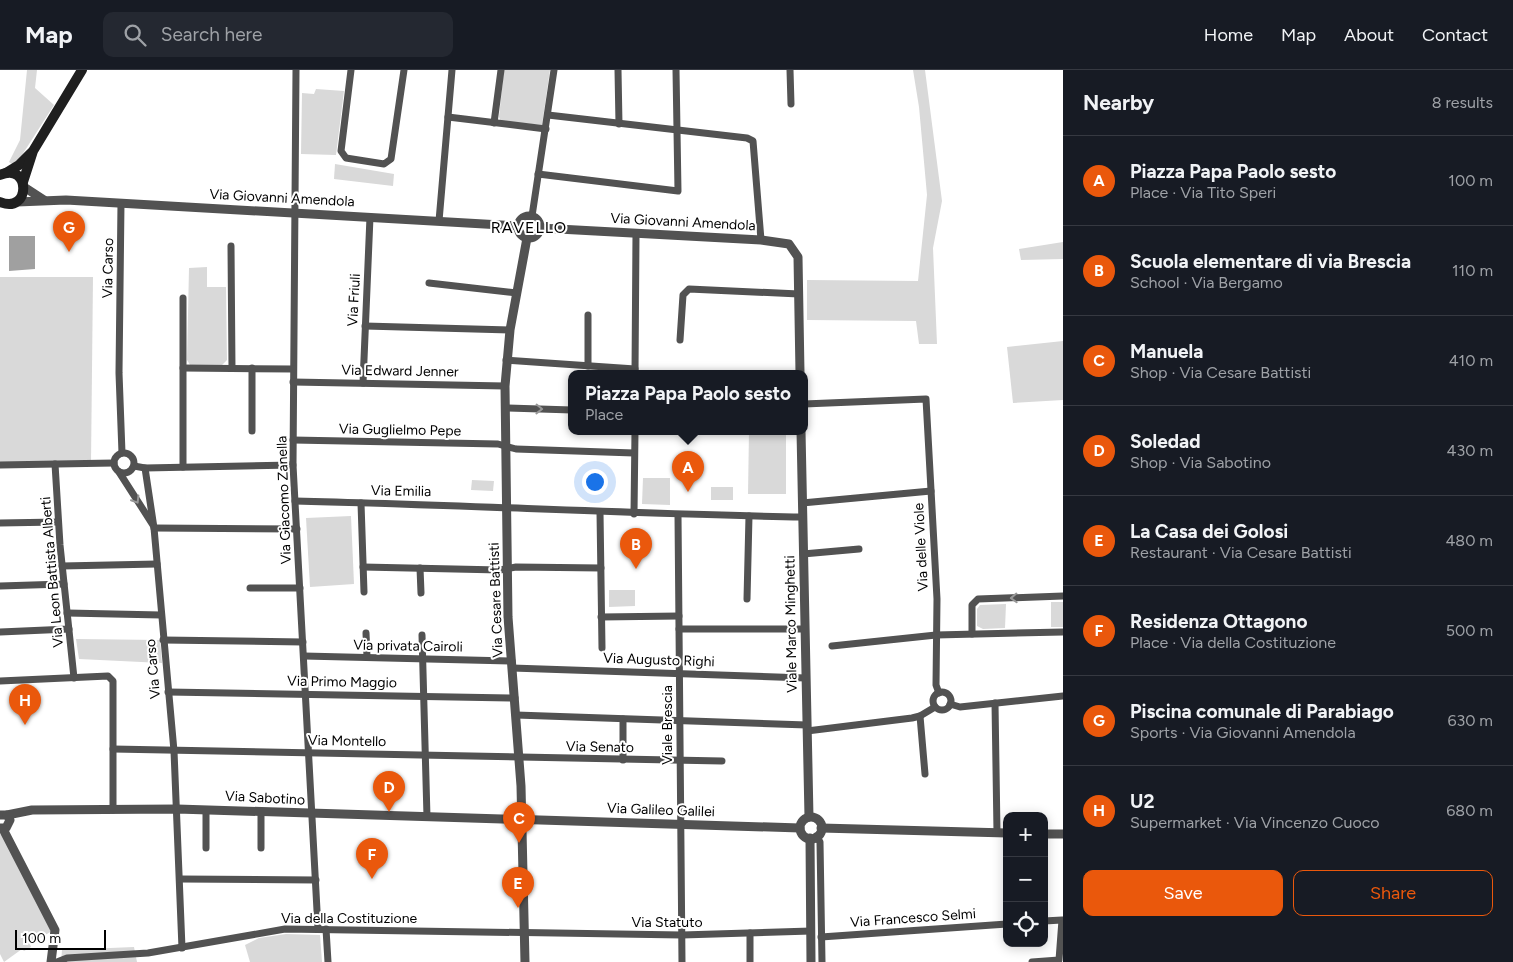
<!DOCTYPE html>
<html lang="en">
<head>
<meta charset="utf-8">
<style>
  :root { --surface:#171b24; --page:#242831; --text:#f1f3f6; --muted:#9ea1a6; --line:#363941; --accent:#ea580c }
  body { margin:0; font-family:Figtree,sans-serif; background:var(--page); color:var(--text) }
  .controls { position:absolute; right:15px; bottom:15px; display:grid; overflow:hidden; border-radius:10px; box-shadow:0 2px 12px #0003 }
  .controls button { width:45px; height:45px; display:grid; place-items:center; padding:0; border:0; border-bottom:1px solid var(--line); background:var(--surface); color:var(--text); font:25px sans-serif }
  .scale { position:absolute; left:15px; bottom:12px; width:91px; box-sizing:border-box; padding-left:5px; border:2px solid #000; border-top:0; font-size:14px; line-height:18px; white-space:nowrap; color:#000; -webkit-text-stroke:4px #fff; paint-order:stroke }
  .you { position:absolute; left:594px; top:411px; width:18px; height:18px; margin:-12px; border:4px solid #fff; border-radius:50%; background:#1a73e8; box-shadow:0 0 0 8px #1a73e833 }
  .badge { display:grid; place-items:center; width:32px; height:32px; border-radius:50%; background:var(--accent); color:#fff; font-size:16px; font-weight:700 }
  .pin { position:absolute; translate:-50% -41px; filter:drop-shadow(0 1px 2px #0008) }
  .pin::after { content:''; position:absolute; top:26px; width:18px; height:15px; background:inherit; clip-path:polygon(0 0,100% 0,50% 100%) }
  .popup { position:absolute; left:568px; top:300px; width:240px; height:65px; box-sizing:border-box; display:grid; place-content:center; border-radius:10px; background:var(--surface); filter:drop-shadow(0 1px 4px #0005); font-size:16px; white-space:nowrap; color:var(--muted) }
  .popup b { font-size:19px; color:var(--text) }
  .popup::after { content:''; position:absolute; left:50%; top:100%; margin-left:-10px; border:10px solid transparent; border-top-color:var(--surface) }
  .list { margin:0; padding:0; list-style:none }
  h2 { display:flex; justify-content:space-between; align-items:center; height:65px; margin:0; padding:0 20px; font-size:21px }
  h2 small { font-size:16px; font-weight:400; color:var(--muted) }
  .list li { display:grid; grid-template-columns:32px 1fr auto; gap:15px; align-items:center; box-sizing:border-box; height:90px; padding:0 20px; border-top:1px solid var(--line) }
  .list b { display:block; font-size:19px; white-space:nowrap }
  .list p { margin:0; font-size:16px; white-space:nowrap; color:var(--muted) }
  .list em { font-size:16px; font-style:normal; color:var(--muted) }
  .actions { display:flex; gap:10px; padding:15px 20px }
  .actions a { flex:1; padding:11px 0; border:1px solid var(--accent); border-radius:10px; text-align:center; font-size:18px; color:var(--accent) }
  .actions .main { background:var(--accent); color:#fff }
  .icon { flex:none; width:28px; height:28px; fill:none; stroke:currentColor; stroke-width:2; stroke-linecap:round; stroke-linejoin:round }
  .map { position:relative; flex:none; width:1063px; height:892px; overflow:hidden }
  header { display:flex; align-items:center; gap:30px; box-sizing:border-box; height:70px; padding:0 25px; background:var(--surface); border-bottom:1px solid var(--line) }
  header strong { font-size:24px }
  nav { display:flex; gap:28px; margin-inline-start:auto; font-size:18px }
  .search { width:350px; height:45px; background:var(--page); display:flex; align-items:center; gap:12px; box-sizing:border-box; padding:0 18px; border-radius:10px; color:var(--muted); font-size:19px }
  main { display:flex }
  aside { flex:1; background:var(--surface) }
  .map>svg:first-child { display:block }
</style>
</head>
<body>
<header>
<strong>Map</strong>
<div class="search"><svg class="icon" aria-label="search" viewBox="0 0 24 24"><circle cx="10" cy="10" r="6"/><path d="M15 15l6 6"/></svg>Search here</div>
<nav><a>Home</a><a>Map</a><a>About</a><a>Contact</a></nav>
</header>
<main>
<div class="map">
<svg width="1063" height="892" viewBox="0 0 1063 892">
  <rect width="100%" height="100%" fill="#fff"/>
  <g fill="#d9d9d9">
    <polygon points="27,0 37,0 35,18 54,35 15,96 9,92 20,70"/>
    <polygon points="504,0 550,0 542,55 501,51 499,47"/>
    <polygon points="913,0 925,0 942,131 933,178 937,274 919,274 916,251 807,250 807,210 918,211 927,125 919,37"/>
    <polygon points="316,19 344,21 336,85 301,84 302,23 314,24"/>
    <polygon points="335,94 394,104 393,116 334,109"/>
    <polygon points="1063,172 1063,189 1021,190 1019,179"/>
    <polygon points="207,197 207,217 226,217 227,290 222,295 190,295 187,290 189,198"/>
    <polygon points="0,207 93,207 91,392 0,392"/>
    <polygon points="1063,271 1063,330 1013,333 1007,277"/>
    <polygon points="749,361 786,361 786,424 748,424"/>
    <polygon points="643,408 670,408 670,435 642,434"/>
    <polygon points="472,410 494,411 493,421 471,420"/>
    <rect x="711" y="417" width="22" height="13"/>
    <polygon points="351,446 354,514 310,517 306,448"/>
    <polygon points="609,520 635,520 635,536 609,537"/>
    <rect x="1051" y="532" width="12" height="25"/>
    <polygon points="1006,534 1005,558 983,559 977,556 977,539 980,535"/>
    <polygon points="76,569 160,570 162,593 79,589"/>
    <polygon points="0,764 3,766 52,861 30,874 31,877 24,881 22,879 4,892 0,884"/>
    <polygon points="286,864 320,865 322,892 250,892 245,875 259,868"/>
    <polygon points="134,877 137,892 61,892 62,880"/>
  </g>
  <polygon fill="#a0a0a0" points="9,166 35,166 35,199 9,201"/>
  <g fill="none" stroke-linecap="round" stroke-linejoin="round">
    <g stroke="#525252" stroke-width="7">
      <polyline points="296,0 293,395 318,859"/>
      <polyline points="351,0 341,81 346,88 384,94 391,89 404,0"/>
      <polyline points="618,0 619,54"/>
      <polyline points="790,0 791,34"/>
      <polyline points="548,45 747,68 753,71 761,170"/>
      <polyline points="448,47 546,59"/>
      <polyline points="494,53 501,0"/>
      <polyline points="538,104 678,121 676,0"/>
      <polyline points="121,133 119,303 122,383"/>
      <polyline points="532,146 554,0"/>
      <polyline points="439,151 452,0"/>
      <polyline points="231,176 232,298"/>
      <polyline points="429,213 517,223"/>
      <polyline points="588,245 588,296"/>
      <polyline points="365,256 510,260"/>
      <polyline points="680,270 683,225 689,219 799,224"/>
      <polyline points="506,290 635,299"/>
      <polyline points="183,298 293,299"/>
      <polyline points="635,303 636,164"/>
      <polyline points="293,312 505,316"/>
      <polyline points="363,313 370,147"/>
      <polyline points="804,334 926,329 937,529 936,615 939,623"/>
      <polyline points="506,338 572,340"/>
      <polyline points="252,361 252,298"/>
      <polyline points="293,370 498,374 516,379 634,383"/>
      <circle cx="124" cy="393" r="10"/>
      <polyline points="55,394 60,475 74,608"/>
      <polyline points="0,395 114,393"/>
      <polyline points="134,396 145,398 293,395"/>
      <polyline points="183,397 183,228"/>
      <polyline points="145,398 154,458 174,681 182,878"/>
      <polyline points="119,402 153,455"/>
      <path d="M295 431C465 435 634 444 803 447"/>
      <polyline points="361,433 364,522"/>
      <polyline points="802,433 931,421"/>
      <polyline points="600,442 602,578"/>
      <polyline points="634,444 635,361"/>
      <polyline points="678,445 682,892"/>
      <polyline points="0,453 58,452"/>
      <polyline points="154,458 297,459"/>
      <polyline points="803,484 859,479"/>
      <polyline points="62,496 157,494"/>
      <polyline points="363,497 500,500 516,497 601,498"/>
      <polyline points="420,498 421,523"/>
      <polyline points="0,516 64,514"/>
      <polyline points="250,518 300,518"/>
      <polyline points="747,529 749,446"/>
      <polyline points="67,543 161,545"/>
      <polyline points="601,547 679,546"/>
      <polyline points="679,559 804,559"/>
      <polyline points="0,562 69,559"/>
      <polyline points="366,563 367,587"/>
      <polyline points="972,564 972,535 978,529 1063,526"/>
      <polyline points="422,565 427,747"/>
      <polyline points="163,570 303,572"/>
      <polyline points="832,576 936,565 1063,562"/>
      <polyline points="304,586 512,591"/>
      <polyline points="512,598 806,608"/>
      <polyline points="0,611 108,606 113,611 113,740"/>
      <polyline points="168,622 515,628"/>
      <circle cx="942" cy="631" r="9"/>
      <polyline points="995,633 997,762"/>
      <polyline points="950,634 960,637 1063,626"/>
      <polyline points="516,645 807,655"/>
      <polyline points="920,646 925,704"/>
      <polyline points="807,661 912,648 920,646 935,637"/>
      <polyline points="113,679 722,691"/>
      <polyline points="623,690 623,649"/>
      <polyline points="206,740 206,778"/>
      <polyline points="816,766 820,772 822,892"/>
      <polyline points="261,778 261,741"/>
      <polyline points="180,809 316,810"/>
      <polyline points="326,859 328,892"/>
      <polyline points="750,863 750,892"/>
      <polyline points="821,867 1007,854"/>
      <polyline points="57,892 67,888 148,883 285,859 682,865 811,861"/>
      <polyline points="1032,892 1059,890 1062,850 1044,851"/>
    </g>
    <g stroke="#525252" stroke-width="9">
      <polyline points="24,117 44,130"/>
      <polyline points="17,132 66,130 518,156"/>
      <circle cx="529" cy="157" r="11"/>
      <polyline points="540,158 761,170 789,174 798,187 800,303"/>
      <polyline points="801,361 809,747"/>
      <polyline points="0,745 7,745 10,750 6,758 0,758"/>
      <polyline points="7,745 32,740 177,739 800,758"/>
      <circle cx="811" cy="758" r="11"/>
      <polyline points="821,758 1007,763"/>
      <polyline points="3,759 55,860 51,892"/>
      <polyline points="1044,764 1063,764"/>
      <polyline points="810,768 811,892"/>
      <polyline points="525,892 521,716 508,547 505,316 510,260 527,168"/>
    </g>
    <g stroke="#1f1f1f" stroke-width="10">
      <polyline points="6,103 19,95 31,83"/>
      <path d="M0 105C31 91 31 145 0 132"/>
      <polyline points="23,112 33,81 82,0"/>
    </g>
  </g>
  <defs><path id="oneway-chevron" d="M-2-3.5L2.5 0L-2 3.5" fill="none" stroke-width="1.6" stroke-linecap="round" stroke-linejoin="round" transform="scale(1.25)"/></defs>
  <g stroke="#979797">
    <use href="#oneway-chevron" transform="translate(539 339) rotate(1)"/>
    <use href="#oneway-chevron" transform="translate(136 430) rotate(58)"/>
    <use href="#oneway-chevron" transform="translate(1014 528) rotate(178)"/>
  </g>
  <g text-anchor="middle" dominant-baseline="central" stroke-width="4" stroke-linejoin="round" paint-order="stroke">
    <g font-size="14" fill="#000" stroke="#fff">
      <text transform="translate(282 128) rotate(3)">Via Giovanni Amendola</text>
      <text transform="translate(683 152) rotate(3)">Via Giovanni Amendola</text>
      <text transform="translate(108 198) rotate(-89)">Via Carso</text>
      <text transform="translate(354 230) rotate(-87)">Via Friuli</text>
      <text transform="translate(400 301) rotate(1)">Via Edward Jenner</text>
      <text transform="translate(400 360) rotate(1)">Via Guglielmo Pepe</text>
      <text transform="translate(401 421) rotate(1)">Via Emilia</text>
      <text transform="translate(284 430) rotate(-92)">Via Giacomo Zanella</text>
      <text transform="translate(921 477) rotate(-93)">Via delle Viole</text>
      <text transform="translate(52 502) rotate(-95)">Via Leon Battista Alberti</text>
      <text transform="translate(496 530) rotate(-92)">Via Cesare Battisti</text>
      <text transform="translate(791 554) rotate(-91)">Viale Marco Minghetti</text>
      <text transform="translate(408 576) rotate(1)">Via privata Cairoli</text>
      <text transform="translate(659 590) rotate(2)">Via Augusto Righi</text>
      <text transform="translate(153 599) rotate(-95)">Via Carso</text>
      <text transform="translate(342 612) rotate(1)">Via Primo Maggio</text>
      <text transform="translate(667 655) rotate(-90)">Viale Brescia</text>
      <text transform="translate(347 671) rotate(1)">Via Montello</text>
      <text transform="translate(600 677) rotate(1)">Via Senato</text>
      <text transform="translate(265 728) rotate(3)">Via Sabotino</text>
      <text transform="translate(661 740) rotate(2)">Via Galileo Galilei</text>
      <text x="349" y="848">Via della Costituzione</text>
      <text transform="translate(913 848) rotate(-4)">Via Francesco Selmi</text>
      <text x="667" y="852">Via Statuto</text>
    </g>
    <g font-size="16" letter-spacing="1" fill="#000" stroke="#fff">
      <text x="529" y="157">RAVELLO</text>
    </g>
  </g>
</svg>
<div class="controls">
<button>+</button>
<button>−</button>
<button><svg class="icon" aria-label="locate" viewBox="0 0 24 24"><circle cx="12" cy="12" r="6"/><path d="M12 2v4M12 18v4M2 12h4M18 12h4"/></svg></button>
</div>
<div class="scale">100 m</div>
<div class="you"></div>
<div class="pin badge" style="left:688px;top:422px">A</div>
<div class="popup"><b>Piazza Papa Paolo sesto</b>Place</div>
<div class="pin badge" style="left:636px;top:499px">B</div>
<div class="pin badge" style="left:519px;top:773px">C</div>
<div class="pin badge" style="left:389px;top:742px">D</div>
<div class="pin badge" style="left:518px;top:838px">E</div>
<div class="pin badge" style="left:372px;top:809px">F</div>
<div class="pin badge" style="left:69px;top:182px">G</div>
<div class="pin badge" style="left:25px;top:655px">H</div>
</div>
<aside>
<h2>Nearby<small>8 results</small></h2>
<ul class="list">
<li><span class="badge">A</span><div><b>Piazza Papa Paolo sesto</b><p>Place · Via Tito Speri</p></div><em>100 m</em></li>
<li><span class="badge">B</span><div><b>Scuola elementare di via Brescia</b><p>School · Via Bergamo</p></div><em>110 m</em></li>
<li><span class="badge">C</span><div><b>Manuela</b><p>Shop · Via Cesare Battisti</p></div><em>410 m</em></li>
<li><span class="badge">D</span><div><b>Soledad</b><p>Shop · Via Sabotino</p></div><em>430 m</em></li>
<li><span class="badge">E</span><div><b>La Casa dei Golosi</b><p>Restaurant · Via Cesare Battisti</p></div><em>480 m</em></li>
<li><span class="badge">F</span><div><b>Residenza Ottagono</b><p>Place · Via della Costituzione</p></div><em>500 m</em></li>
<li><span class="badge">G</span><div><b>Piscina comunale di Parabiago</b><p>Sports · Via Giovanni Amendola</p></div><em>630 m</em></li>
<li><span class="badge">H</span><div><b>U2</b><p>Supermarket · Via Vincenzo Cuoco</p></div><em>680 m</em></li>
</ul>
<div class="actions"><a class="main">Save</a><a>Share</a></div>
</aside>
</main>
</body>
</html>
